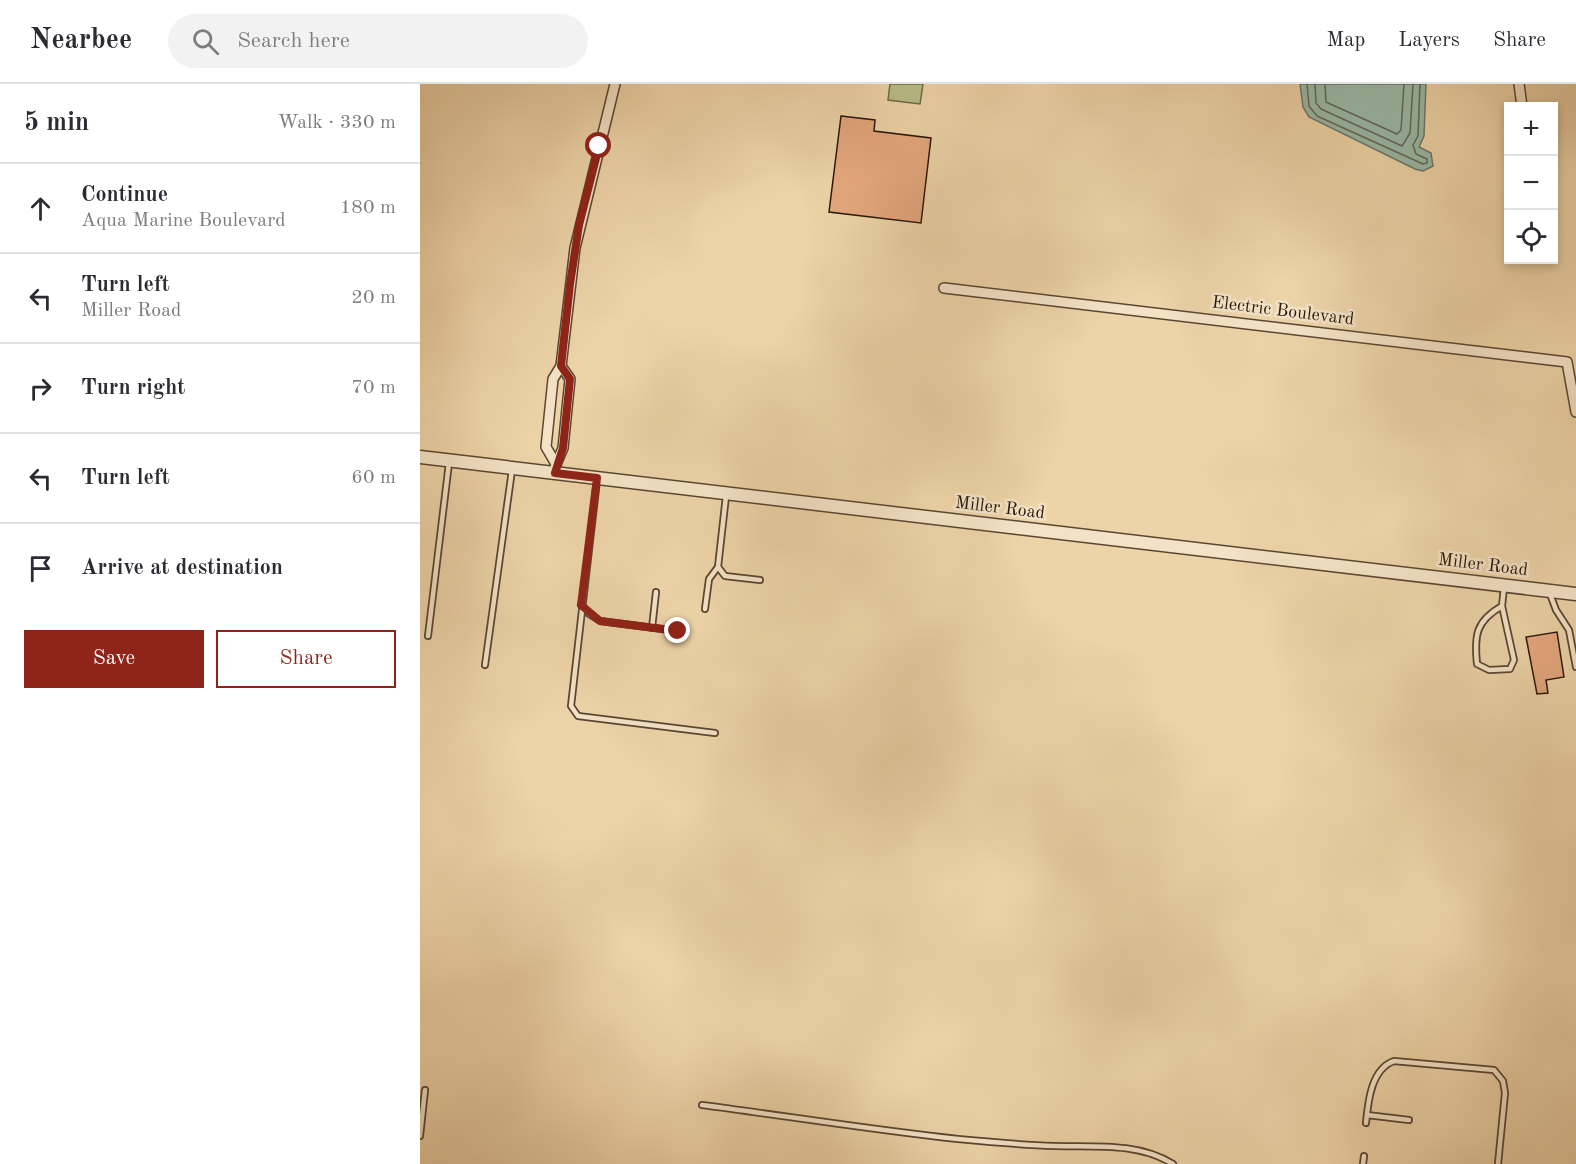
<!DOCTYPE html>
<html lang="en">
<head>
<meta charset="utf-8">
<style>
  :root { --surface:#fff; --page:#f2f2f3; --text:#2b2b33; --muted:#7c7c81; --line:#e1e1e2; --accent:#8f2418 }
  body { margin:0; font-family:"Old Standard TT",serif; background:var(--page); color:var(--text) }
  .controls { position:absolute; right:18px; top:18px; display:grid; overflow:hidden; border-radius:0px; box-shadow:0 3px 9px #0003 }
  .controls button { width:54px; height:54px; display:grid; place-items:center; padding:0; border:0; border-bottom:2px solid var(--line); background:var(--surface); color:var(--text); font:30px sans-serif }
  .stop { position:absolute; width:18px; height:18px; margin:-14px; border:4px solid #8f2418; border-radius:50%; background:#fff }
  .stop.end { background:#8f2418; border-color:#fff; box-shadow:0 2px 6px #0008 }
  .list { margin:0; padding:0; list-style:none }
  h2 { display:flex; justify-content:space-between; align-items:center; height:78px; margin:0; padding:0 24px; font-size:26px }
  h2 small { font-size:20px; font-weight:400; color:var(--muted) }
  .list li { display:grid; grid-template-columns:39px 1fr auto; gap:18px; align-items:center; box-sizing:border-box; height:90px; padding:0 24px; border-top:2px solid var(--line) }
  .list b { display:block; font-size:22px; white-space:nowrap }
  .list p { margin:0; font-size:20px; white-space:nowrap; color:var(--muted) }
  .list em { font-size:20px; font-style:normal; color:var(--muted) }
  .actions { display:flex; gap:12px; padding:18px 24px }
  .actions a { flex:1; padding:14px 0; border:2px solid var(--accent); border-radius:0px; text-align:center; font-size:21px; color:var(--accent) }
  .actions .main { background:var(--accent); color:#fff }
  .icon { flex:none; width:33px; height:33px; fill:none; stroke:currentColor; stroke-width:2; stroke-linecap:round; stroke-linejoin:round }
  .map { position:relative; flex:none; width:1156px; height:1080px; overflow:hidden }
  header { display:flex; align-items:center; gap:36px; box-sizing:border-box; height:84px; padding:0 30px; background:var(--surface); border-bottom:2px solid var(--line) }
  header strong { font-size:28px }
  nav { display:flex; gap:33px; margin-inline-start:auto; font-size:21px }
  .search { width:420px; height:54px; background:var(--page); display:flex; align-items:center; gap:15px; box-sizing:border-box; padding:0 21px; border-radius:33px; color:var(--muted); font-size:22px }
  main { display:flex }
  aside { flex:1; background:var(--surface) }
  .map>svg:first-child { display:block }
</style>
</head>
<body>
<header>
<strong>Nearbee</strong>
<div class="search"><svg class="icon" aria-label="search" viewBox="0 0 24 24"><circle cx="10" cy="10" r="6"/><path d="M15 15l6 6"/></svg>Search here</div>
<nav><a>Map</a><a>Layers</a><a>Share</a></nav>
</header>
<main>
<aside>
<h2>5 min<small>Walk · 330 m</small></h2>
<ul class="list">
<li><svg class="icon" aria-label="ahead" viewBox="0 0 24 24"><path d="M12 20V5M6 11l6-6 6 6"/></svg><div><b>Continue</b><p>Aqua Marine Boulevard</p></div><em>180 m</em></li>
<li><svg class="icon" aria-label="left" viewBox="0 0 24 24"><path d="M17 20v-9H6M10 6l-5 5 5 5"/></svg><div><b>Turn left</b><p>Miller Road</p></div><em>20 m</em></li>
<li><svg class="icon" aria-label="right" viewBox="0 0 24 24"><path d="M7 20v-9h11M14 6l5 5-5 5"/></svg><div><b>Turn right</b></div><em>70 m</em></li>
<li><svg class="icon" aria-label="left" viewBox="0 0 24 24"><path d="M17 20v-9H6M10 6l-5 5 5 5"/></svg><div><b>Turn left</b></div><em>60 m</em></li>
<li><svg class="icon" aria-label="arrive" viewBox="0 0 24 24"><path d="M6 21V4h12l-3 4 3 4H6"/></svg><div><b>Arrive at destination</b></div></li>
</ul>
<div class="actions"><a class="main">Save</a><a>Share</a></div>
</aside>
<div class="map">
<svg width="1156" height="1080" viewBox="0 0 1156 1080">
  <rect width="100%" height="100%" fill="#edd3a8"/>
  <filter id="stains"><feTurbulence type="fractalNoise" baseFrequency=".00333" numOctaves="4"/><feColorMatrix values="0 0 0 0 .2 0 0 0 0 .09 0 0 0 0 .02 0 0 0 .5 -.17"/></filter>
  <radialGradient id="worn" r=".72"><stop offset=".6" stop-color="#630" stop-opacity="0"/><stop offset="1" stop-color="#630" stop-opacity=".3"/></radialGradient>
  <polygon fill="#b8bc88" stroke="#706a48" stroke-width="1.5" points="470,0 503,0 500,20 468,16"/>
  <polygon fill="#99b8a7" stroke="#6c7868" stroke-width="1.5" points="880,0 1006,0 1004,52 999,63 1011,69 1013,82 1003,87 995,85 889,33 883,23"/>
  <g fill="none" stroke-linecap="round" stroke-linejoin="round">
    <g stroke="#616858" stroke-width="1.5">
      <polyline points="887,0 889,22 897,32 1003,80 1007,79 1007,75 996,70 993,61 998,52 1000,0"/>
      <polyline points="895,0 896,19 901,25 982,62 990,49 993,0"/>
      <polyline points="905,0 906,18 977,50 981,46 984,0"/>
    </g>
  </g>
  <g fill="#e4a77e" stroke="#291709" stroke-width="1.5">
    <polygon points="421,32 455,36 454,47 511,54 501,139 409,128"/>
    <polygon points="1137,548 1144,593 1126,596 1128,609 1117,610 1106,553"/>
  </g>
  <g fill="none" stroke-linecap="round" stroke-linejoin="round">
    <defs>
      <g id="service">
        <polyline points="177,396 151,622 158,632 295,649"/>
        <polyline points="306,412 298,483 305,492 340,496"/>
        <polyline points="1130,510 1136,526 1149,546 1156,583"/>
        <polyline points="161,521 169,530 180,537 258,547"/>
        <path d="M1082 522C1056 537 1054 551 1057 580L1069 586 1090 585 1094 576 1082 522 1084 503"/>
        <polyline points="285,525 289,495 298,483"/>
        <polyline points="232,544 236,508"/>
        <polyline points="8,552 29,379"/>
        <polyline points="65,581 92,386"/>
        <path d="M282 1021C367 1032 453 1046 538 1055 570 1058 602 1061 634 1062 673 1063 718 1058 753 1080"/>
        <polyline points="947,1031 989,1036"/>
        <path d="M946 1039C948 1018 951 985 974 977L1074 986 1083 997 1085 1009 1078 1080"/>
        <polyline points="0,1052 5,1006"/>
        <polyline points="943,1080 944,1072"/>
      </g>
      <g id="minor">
        <polyline points="1099,0 1102,22"/>
        <polyline points="524,204 1147,278 1156,328"/>
        <polyline points="136,380 126,363 133,295 141,282 155,164 195,0"/>
        <polyline points="135,383 143,364 150,295 141,282"/>
      </g>
      <polyline id="tertiary" points="0,373 1156,510"/>
    </defs>
    <use href="#service" stroke="#5a4631" stroke-width="8"/>
    <use href="#minor" stroke="#5a4631" stroke-width="12"/>
    <use href="#tertiary" stroke="#5a4631" stroke-width="15"/>
    <use href="#service" stroke="#f3e2c6" stroke-width="4.5"/>
    <use href="#minor" stroke="#f3e2c6" stroke-width="9"/>
    <use href="#tertiary" stroke="#f3e2c6" stroke-width="12"/>
  </g>
  <g fill="none" stroke-linecap="round" stroke-linejoin="round">
    <polyline stroke="#8f2418" stroke-width="8" points="179,62 159,141 150,200 141,282 150,295 143,364 135,389 177,394 161,521 180,537 258,547"/>
  </g>
  <g text-anchor="middle" dominant-baseline="central" stroke-width="5" stroke-linejoin="round" paint-order="stroke">
    <g font-size="18" fill="#291709" stroke="#f3e2c6">
      <text transform="translate(863 227) rotate(7)">Electric Boulevard</text>
      <text transform="translate(580 424) rotate(7)">Miller Road</text>
      <text transform="translate(1063 481) rotate(7)">Miller Road</text>
    </g>
  </g>
  <rect width="100%" height="100%" filter="url(#stains)"/>
  <rect width="100%" height="100%" fill="url(#worn)"/>
</svg>
<div class="controls">
<button>+</button>
<button>−</button>
<button><svg class="icon" aria-label="locate" viewBox="0 0 24 24"><circle cx="12" cy="12" r="6"/><path d="M12 2v4M12 18v4M2 12h4M18 12h4"/></svg></button>
</div>
<div class="stop" style="left:179px;top:62px"></div>
<div class="stop end" style="left:258px;top:547px"></div>
</div>
</main>
</body>
</html>
